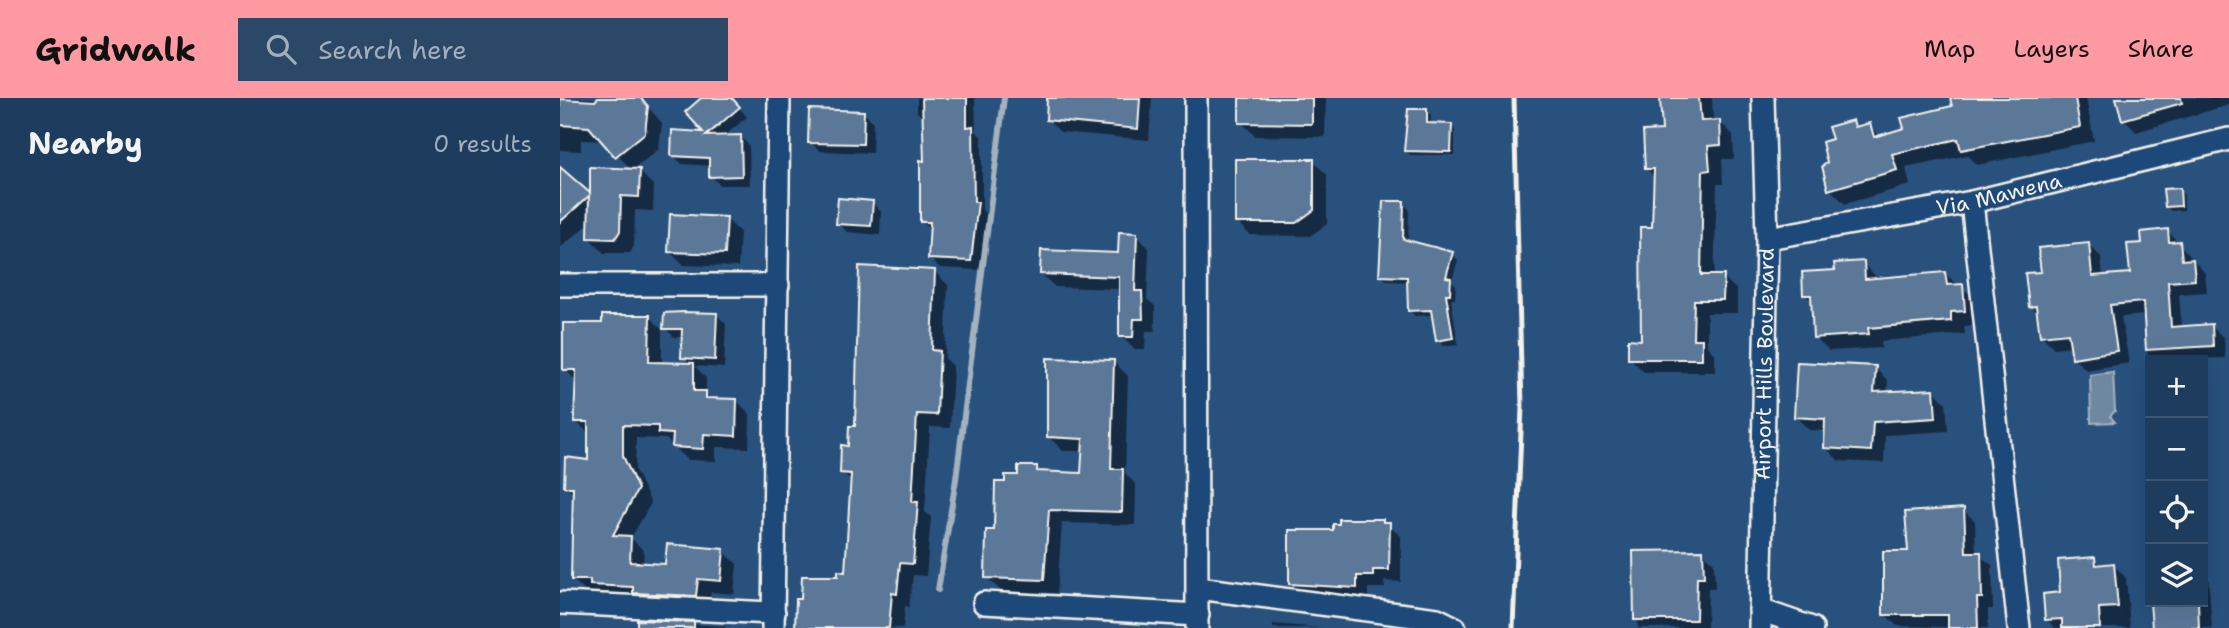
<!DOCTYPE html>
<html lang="en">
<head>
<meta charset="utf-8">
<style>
  :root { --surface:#1e3d5e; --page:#2b4867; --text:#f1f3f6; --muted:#a1aebc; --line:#3c5673; --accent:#ff9aa2 }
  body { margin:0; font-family:"Shantell Sans",sans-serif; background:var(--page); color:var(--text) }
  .controls { position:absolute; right:21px; bottom:21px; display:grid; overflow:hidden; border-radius:0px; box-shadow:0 7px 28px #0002 }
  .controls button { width:63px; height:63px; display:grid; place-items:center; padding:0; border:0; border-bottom:2px solid var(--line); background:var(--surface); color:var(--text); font:35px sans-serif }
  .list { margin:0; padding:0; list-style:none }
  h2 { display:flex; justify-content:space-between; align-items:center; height:91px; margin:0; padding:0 28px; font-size:30px }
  h2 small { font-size:23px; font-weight:400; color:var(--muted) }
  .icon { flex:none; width:38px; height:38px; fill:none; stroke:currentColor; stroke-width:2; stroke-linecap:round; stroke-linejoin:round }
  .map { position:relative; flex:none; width:1669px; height:530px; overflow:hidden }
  header { display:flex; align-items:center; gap:42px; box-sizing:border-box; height:98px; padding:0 35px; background:var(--accent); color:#111 }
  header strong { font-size:33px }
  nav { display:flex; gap:38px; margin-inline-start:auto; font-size:24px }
  .search { width:490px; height:63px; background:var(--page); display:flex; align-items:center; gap:18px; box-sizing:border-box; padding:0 24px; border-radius:0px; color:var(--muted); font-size:26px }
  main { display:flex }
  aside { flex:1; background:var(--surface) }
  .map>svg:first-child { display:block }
</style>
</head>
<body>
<header>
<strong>Gridwalk</strong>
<div class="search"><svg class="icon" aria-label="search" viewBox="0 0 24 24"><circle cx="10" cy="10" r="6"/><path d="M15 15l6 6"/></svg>Search here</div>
<nav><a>Map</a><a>Layers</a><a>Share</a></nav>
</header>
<main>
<aside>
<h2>Nearby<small>0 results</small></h2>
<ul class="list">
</ul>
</aside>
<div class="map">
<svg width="1669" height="530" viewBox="0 0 1669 530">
  <rect width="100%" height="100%" fill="#28517e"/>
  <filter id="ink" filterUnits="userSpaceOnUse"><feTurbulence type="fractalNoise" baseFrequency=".0143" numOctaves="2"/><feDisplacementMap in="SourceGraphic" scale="14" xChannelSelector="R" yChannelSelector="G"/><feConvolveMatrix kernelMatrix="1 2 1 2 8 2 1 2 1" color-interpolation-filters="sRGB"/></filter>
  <g filter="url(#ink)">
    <polygon fill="#6e88a2" stroke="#a4b2be" stroke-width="2" points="1553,274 1555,313 1550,318 1555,324 1531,325 1530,277"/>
    <g fill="#0007">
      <polygon points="0,0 34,0 34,6 40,0 80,0 102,25 99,51 72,72 44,43 21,42 21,53 0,52"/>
      <polygon points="143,0 171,0 187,19 163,39 181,39 189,48 190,87 160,87 151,78 151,68 122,66 113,57 147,36"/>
      <polygon points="357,0 415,0 416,33 422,40 422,112 426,116 420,172 380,170 370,161 371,132 362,123 366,64 364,21 357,14"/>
      <polygon points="488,0 592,0 589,42 500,34 487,21"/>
      <polygon points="681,0 766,0 765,39 695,38 681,24"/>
      <polygon points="1092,0 1152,0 1153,24 1159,23 1173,37 1174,61 1162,61 1163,86 1157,86 1154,179 1163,179 1177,192 1177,215 1147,215 1147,248 1155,257 1155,274 1084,274 1070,260 1082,243 1094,131 1096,80 1086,71 1104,34 1102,3"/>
      <polygon points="1392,0 1526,0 1534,43 1417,67 1408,57 1346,70 1350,87 1285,106 1270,91 1274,42 1293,24 1298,30 1309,27 1321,39 1346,32 1394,10"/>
      <polygon points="1557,0 1669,0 1669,7 1576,34 1564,21"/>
      <polygon points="866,13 871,17 870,27 891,28 895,32 895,57 850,57 846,52"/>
      <polygon points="304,15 313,24 312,55 260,53 250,44"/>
      <polygon points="753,63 767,77 767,126 750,138 690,137 677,124"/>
      <polygon points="0,71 31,99 79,73 94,88 93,113 75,112 74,148 70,155 44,155 29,140 30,125 0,150"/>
      <polygon points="1619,92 1624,97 1624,112 1611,113 1606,108"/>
      <polygon points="312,104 321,114 320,137 287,134 278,125"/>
      <polygon points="843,105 849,111 848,144 892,156 898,162 892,183 896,187 895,201 891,201 898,246 884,248 878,242 874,217 855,218 849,212 849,184 827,183 821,177"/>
      <polygon points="166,121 180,134 178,169 123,167 109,153"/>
      <polygon points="1608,133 1645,175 1647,194 1619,196 1622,230 1651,228 1664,240 1665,260 1590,262 1590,297 1585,217 1561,219 1569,265 1526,272 1514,260 1512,248 1494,250 1481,237 1479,216 1470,208 1483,175 1528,146 1541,159 1543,179 1572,177 1584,147"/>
      <polygon points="576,137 589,150 587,201 595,208 595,233 586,233 585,251 574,251 561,238 561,191 495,189 481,176 559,157"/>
      <polygon points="1303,165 1318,181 1385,176 1416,201 1418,227 1404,228 1405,236 1321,243 1322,250 1269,253 1255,239 1253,204 1245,197 1276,174"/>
      <polygon points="374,173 388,187 385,260 393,268 390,330 370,329 365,414 371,419 366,478 353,477 349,509 345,508 343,530 237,530 279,479 287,476 293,385 282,374 297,330"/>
      <polygon points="157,217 166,226 164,270 135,268 146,280 146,296 152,302 177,303 190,316 189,350 156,349 156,363 128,362 106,341 76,340 75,372 91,405 71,440 84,453 83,467 107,468 163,453 177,466 174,496 151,494 149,511 45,500 40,495 26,494 12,481 15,397 6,389 29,364 30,337 16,323 17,284 5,271 44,227 89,218 102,232 102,266 130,266 123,259 124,239 114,239 105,230"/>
      <polygon points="554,264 568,278 565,375 576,387 575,427 502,425 497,495 441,493 427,480 447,386 476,370 481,375 523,377 524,353 503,353 489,339"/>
      <polygon points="1315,270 1328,283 1327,295 1373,292 1386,305 1388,333 1325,337 1324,365 1279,363 1266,350 1266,333 1249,332 1236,319"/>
      <polygon points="1403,412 1415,423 1416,455 1432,467 1433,511 1428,511 1428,530 1337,528 1325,516 1349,455"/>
      <polygon points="822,423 841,438 841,484 824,483 825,490 808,490 808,501 744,498 731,486 775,434"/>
      <polygon points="1142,454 1154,465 1155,490 1148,490 1147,530 1078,530 1075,455"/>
      <polygon points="1535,461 1541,468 1554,467 1566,480 1570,530 1495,530 1486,521 1502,496"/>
      <polygon points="1643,472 1648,477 1652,530 1594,530 1592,504 1643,504"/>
      <polygon points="79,524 164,528 166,530 78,530"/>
      <polygon points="713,526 761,530 713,530"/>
    </g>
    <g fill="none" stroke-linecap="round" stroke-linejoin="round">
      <polyline stroke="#a4b2be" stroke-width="6" points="378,492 396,381 444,0"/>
    </g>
    <g fill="#5b7899" stroke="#f4f1e8" stroke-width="2">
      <polygon points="38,0 81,0 88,8 85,35 55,59 29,29 0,27 0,1 35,3"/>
      <polygon points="141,0 172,0 180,9 146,38 181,37 182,78 149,79 149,60 111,58 112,32 143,34 125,14"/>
      <polygon points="362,0 407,0 407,29 413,28 414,104 418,104 411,163 368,161 370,124 360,124 360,62 364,63"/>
      <polygon points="487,0 580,0 578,31 486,22"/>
      <polygon points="679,0 752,0 752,26 679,25"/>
      <polygon points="1100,0 1139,0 1141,23 1160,22 1161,47 1148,48 1150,72 1143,73 1141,177 1164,177 1163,202 1134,202 1133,241 1142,241 1142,261 1068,261 1068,241 1081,242 1080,129 1092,129 1094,71 1085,71 1083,33 1102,32"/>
      <polygon points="1390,0 1515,0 1520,29 1401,52 1398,41 1332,56 1337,72 1268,92 1262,68 1267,65 1262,44 1272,41 1268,29 1293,22 1295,29 1310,25 1314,39 1344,30 1341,20 1392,8"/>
      <polygon points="1556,0 1621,0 1622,5 1562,22"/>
      <polygon points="249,11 304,13 303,46 248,45"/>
      <polygon points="848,11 867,11 867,25 892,26 891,54 844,53"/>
      <polygon points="675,61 754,61 754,112 736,125 675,125"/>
      <polygon points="0,69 30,95 30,69 80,71 79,99 61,98 60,133 55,141 28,140 29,98 0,124"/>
      <polygon points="1620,90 1621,108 1605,109 1603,91"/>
      <polygon points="278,100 313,103 311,128 276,126"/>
      <polygon points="823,103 844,103 843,141 893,154 886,179 891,180 890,196 886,196 893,240 876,243 871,212 848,213 847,179 819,178"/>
      <polygon points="110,116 167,119 165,156 108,154"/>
      <polygon points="1608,131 1609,144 1620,143 1622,162 1633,161 1635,182 1608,184 1611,229 1652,226 1653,248 1586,252 1583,204 1550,207 1557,253 1512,260 1508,235 1480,238 1476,208 1469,209 1465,175 1481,174 1478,150 1529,145 1532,178 1570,175 1567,146 1582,145 1581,134"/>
      <polygon points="559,134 577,135 575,193 582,193 583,221 574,221 573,239 559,239 559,179 480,176 481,152 558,155"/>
      <polygon points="1304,163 1305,181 1385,174 1387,187 1403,186 1405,213 1391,214 1391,223 1308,230 1309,236 1253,240 1251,197 1243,197 1242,174 1275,172 1274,165"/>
      <polygon points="299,168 375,172 372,252 380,253 377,317 357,316 352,404 358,404 353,466 340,465 337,496 332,495 329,530 235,530 236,501 241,501 242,478 278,478 278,473 285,474 291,376 280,375 281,347 288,348 289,328 295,328"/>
      <polygon points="123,214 157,215 155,262 121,260 122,231 103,231 104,215"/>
      <polygon points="42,217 90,217 89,264 134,265 134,293 146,293 146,300 177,301 176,338 144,336 143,351 112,349 113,336 98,335 98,328 63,327 63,358 78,391 53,437 71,438 70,464 105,466 107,446 164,451 161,483 138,481 136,498 73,495 73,489 30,487 30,482 11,482 13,389 4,389 5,359 28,362 28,324 14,324 16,272 3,272 3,225 42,225"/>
      <polygon points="487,260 554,262 551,371 563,371 562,414 489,412 484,482 425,480 426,432 434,432 435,384 445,384 445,377 458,377 458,368 477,368 477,373 521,375 523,341 487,339"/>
      <polygon points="1237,264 1316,268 1314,294 1374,291 1376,320 1313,324 1311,353 1264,350 1265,321 1234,319"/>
      <polygon points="1404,410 1406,454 1421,454 1422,500 1417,500 1418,530 1388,530 1388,517 1323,517 1323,453 1348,453 1345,414"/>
      <polygon points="779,421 823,421 823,424 830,424 829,472 813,472 813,478 797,478 797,490 729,486 729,432 773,432 773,426 779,426"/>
      <polygon points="1143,452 1144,479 1137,479 1136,522 1074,522 1073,453"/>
      <polygon points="1535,459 1536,467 1554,465 1558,509 1539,510 1540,530 1502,530 1502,521 1485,522 1483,496 1500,494 1498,462"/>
      <polygon points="1590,504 1638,504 1639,530 1592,530"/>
      <polygon points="77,522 134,524 134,530 77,530"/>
    </g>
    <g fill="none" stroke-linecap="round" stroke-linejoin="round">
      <defs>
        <g id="minor">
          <polyline points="636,0 637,530"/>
          <polyline points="1412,104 1459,530"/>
          <path id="s1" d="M1207 140 1412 104 1669 41"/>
          <polyline points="0,187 218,187"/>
          <polyline points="638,490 877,521 895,530"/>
          <polyline points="0,505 214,515"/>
          <polyline points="424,505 638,517"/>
          <polyline points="1200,512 1252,530"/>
          <polyline points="213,530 219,0"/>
          <path id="s2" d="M1200 530 1207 140 1203 0"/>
        </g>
      </defs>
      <use href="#minor" stroke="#f4f1e8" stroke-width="26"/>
      <use href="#minor" stroke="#1f4a7a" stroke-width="21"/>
      <polyline stroke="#f4f1e8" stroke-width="5" points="953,530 962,309 954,0"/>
    </g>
  </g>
  <g text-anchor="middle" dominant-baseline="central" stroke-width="5" stroke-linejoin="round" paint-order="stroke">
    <g font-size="21" fill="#f4f1e8" stroke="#1f4a7a">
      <text stroke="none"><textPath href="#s1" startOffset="236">Via Mawena</textPath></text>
      <text stroke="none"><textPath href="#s2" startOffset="264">Airport Hills Boulevard</textPath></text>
    </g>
  </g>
</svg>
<div class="controls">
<button>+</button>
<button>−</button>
<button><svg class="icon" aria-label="locate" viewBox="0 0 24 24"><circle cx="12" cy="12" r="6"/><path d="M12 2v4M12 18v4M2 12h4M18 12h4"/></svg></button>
<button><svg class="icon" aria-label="layers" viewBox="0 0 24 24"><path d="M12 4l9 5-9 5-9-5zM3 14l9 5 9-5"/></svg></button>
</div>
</div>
</main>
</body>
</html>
